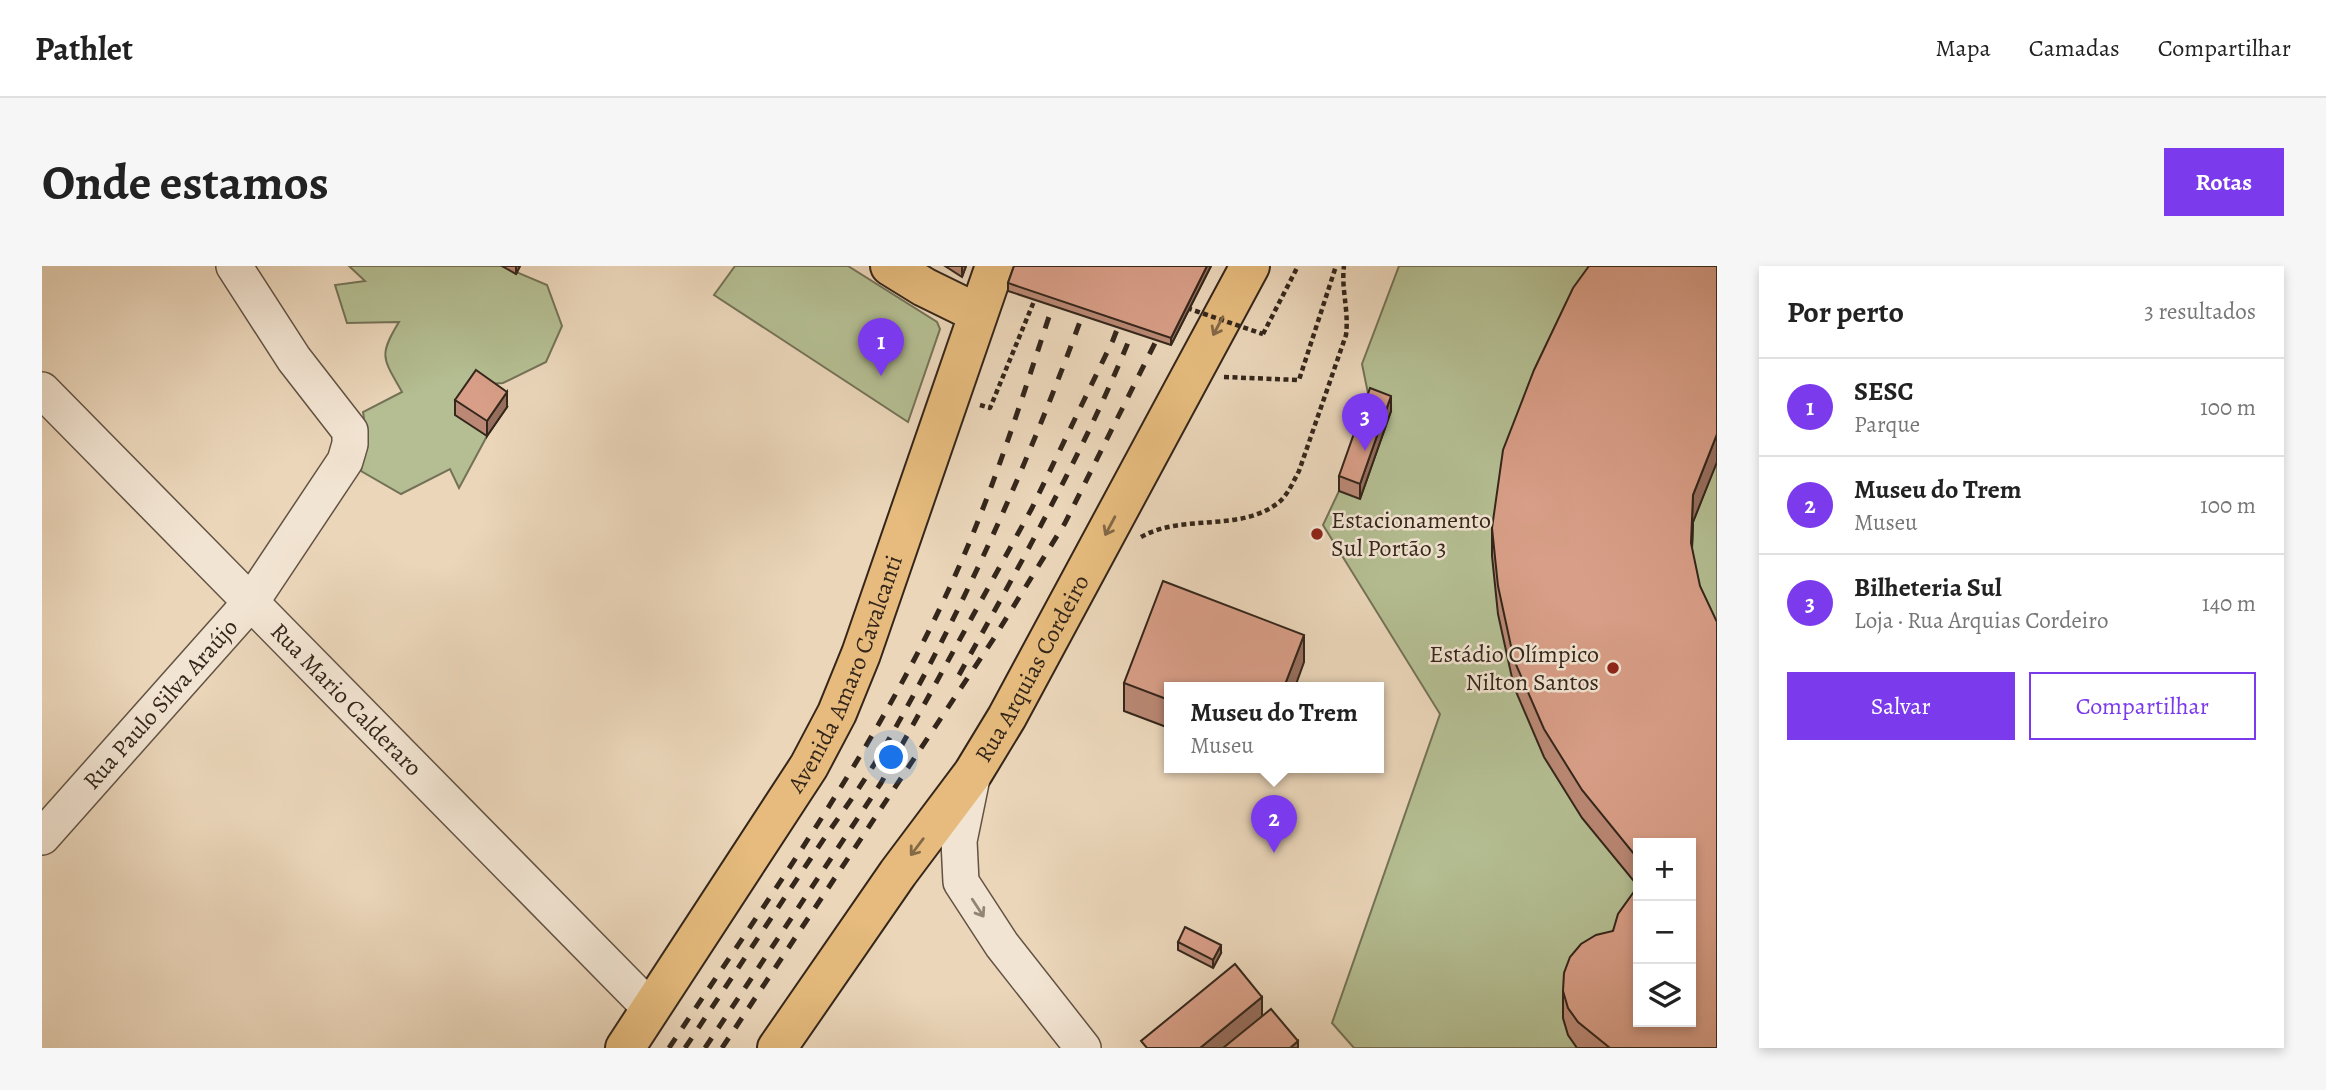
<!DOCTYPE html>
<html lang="pt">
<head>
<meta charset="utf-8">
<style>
  :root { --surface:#fff; --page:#f6f6f6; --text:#222; --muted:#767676; --line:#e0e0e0; --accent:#7c3aed }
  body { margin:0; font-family:Alegreya,serif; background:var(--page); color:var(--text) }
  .controls { position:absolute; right:21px; bottom:21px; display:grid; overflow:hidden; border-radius:0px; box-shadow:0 4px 10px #0003 }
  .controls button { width:63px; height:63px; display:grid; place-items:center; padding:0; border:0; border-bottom:2px solid var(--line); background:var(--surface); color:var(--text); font:35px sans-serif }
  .you { position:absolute; left:850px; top:492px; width:24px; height:24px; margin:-18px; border:5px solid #fff; border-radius:50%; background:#1a73e8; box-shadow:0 0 0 10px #1a73e833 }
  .badge { display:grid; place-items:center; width:46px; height:46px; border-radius:50%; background:var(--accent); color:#fff; font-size:23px; font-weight:700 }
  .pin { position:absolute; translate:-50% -58px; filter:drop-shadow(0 2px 4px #0008) }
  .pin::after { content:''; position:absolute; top:37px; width:24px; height:21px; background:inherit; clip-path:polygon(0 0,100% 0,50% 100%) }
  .popup { position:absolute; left:1122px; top:416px; width:220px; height:91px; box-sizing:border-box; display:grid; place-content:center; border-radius:0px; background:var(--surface); filter:drop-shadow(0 2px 5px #0005); font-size:23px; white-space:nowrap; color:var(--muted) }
  .popup b { font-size:26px; color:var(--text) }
  .popup::after { content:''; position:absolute; left:50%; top:100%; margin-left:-14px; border:14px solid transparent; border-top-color:var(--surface) }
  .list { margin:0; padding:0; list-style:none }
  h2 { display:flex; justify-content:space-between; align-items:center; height:91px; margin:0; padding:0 28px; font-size:30px }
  h2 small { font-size:23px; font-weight:400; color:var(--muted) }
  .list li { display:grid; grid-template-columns:46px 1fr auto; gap:21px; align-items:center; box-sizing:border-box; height:98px; padding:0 28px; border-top:2px solid var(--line) }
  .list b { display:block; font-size:26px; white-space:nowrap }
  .list p { margin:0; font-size:23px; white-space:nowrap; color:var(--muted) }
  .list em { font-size:23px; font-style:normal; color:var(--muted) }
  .actions { display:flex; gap:14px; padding:21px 28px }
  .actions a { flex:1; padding:16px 0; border:2px solid var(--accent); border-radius:0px; text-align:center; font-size:24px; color:var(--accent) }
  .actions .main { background:var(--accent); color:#fff }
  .icon { flex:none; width:38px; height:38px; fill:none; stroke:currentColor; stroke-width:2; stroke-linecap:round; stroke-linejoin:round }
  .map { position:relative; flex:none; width:1675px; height:782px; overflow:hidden; border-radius:0px }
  header { display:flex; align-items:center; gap:42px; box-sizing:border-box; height:98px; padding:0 35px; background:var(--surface); border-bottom:2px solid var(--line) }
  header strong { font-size:33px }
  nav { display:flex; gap:38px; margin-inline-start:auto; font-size:24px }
  .intro { display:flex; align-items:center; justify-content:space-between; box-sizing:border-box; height:168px; padding:0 42px }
  h1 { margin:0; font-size:49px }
  .button { padding:18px 32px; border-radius:0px; background:var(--accent); color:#fff; font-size:24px; font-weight:700 }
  main { display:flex; gap:42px; padding:0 42px }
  aside { flex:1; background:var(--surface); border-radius:0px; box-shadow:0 4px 10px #0003 }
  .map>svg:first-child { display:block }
</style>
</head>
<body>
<header>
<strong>Pathlet</strong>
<nav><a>Mapa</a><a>Camadas</a><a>Compartilhar</a></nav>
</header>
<div class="intro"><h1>Onde estamos</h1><a class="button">Rotas</a></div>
<main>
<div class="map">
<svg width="1675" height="782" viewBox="0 0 1675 782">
  <rect width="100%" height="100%" fill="#ebd6ba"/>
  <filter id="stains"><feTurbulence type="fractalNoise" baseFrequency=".00286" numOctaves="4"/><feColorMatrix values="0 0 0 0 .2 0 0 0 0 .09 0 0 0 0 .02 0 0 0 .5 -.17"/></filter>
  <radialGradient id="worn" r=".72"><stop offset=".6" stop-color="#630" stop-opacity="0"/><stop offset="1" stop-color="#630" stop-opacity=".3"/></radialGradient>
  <g fill="#b4be92" stroke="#747256" stroke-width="2" fill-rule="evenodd">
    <path d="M307 0H460L505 19 520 60 504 96 461 117 434 119 414 148 445 170 417 222 408 203 359 228 319 205 324 167 321 146 360 126C341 92 336 90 357 56L305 57 293 19 323 15Z"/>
    <polygon points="693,0 806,0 895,56 898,63 866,156 672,29"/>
    <path d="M1357 0H1675V782H1312L1290 757 1398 448 1281 259 1297 225 1328 137 1320 98ZM1596 577H1649V756H1596Z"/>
  </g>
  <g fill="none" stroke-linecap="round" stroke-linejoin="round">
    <defs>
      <g id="minor">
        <path id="s1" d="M0 124 609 743"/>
        <polyline points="931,507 917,575 919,616 960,679 1041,782"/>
        <path id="s2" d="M0 571 209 336 303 195 308 178V165L252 93 192 0"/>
      </g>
      <g id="major">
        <polyline points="848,0 882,21 935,47"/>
        <path id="s3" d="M583 782 767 500 795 447 819 388 953 0"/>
        <path id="s4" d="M735 782 856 607 931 507 965 451 1208 0"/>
      </g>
    </defs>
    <use href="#minor" stroke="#625243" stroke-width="38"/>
    <use href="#major" stroke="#34261b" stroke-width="42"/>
    <g stroke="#34261b" stroke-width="4.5" stroke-dasharray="5 3.5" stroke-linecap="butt">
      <polyline points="1221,68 1256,0"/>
      <polyline points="1182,111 1257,114 1294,0"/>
      <polyline points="938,139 948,142 995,28"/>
      <path d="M1099 271C1141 247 1196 267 1236 237 1246 229 1251 216 1257 205L1304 69C1307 44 1299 23 1302 0"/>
    </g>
    <use href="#minor" stroke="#f2e4d2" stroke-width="35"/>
    <use href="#major" stroke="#e6bb7d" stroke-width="38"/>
    <g stroke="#34261b" stroke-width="5" stroke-dasharray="12 12" stroke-linecap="butt">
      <path d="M917 409C982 291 1049 174 1097 49"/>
      <path d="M627 782C725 634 832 486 906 325 955 220 987 108 1024 0"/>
      <path d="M643 782C685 719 727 655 769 592 792 557 818 523 839 487 929 332 999 168 1058 0"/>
      <polyline points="663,782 839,517 990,242 1071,74 1083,43"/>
      <polyline points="680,782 952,372 1023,257 1123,57"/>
    </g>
    <polyline stroke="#34261b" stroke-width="4.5" stroke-dasharray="5 3.5" stroke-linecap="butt" points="1145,42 1221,68"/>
  </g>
  <g fill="#ba8874" stroke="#34261b" stroke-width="2" fill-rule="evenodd">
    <polygon points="460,0 478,0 474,8"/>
    <polygon points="903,0 924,0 920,11"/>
    <polygon points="972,0 1169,0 1129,79 966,25 966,17"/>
    <polygon points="413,134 465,141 445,170 413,149"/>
    <polygon points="1349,145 1318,233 1297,225 1297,210"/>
    <path d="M1671 204 1651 256 1650 283 1675 782H1535L1526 769 1521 752V725L1571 665 1596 620 1540 552 1502 491 1472 421 1456 348 1450 290V262ZM1596 577H1649L1596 756Z"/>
    <polygon points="1262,396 1127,421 1127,462 1082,445 1082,417"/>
    <polygon points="1136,676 1179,687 1171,702 1136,684"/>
  </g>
  <g fill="#976f5e" stroke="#34261b" stroke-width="2">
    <polygon points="474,0 478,0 474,8"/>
    <polygon points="920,0 924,0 920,11"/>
    <polygon points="1165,0 1169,0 1129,79 1129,72"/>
    <polygon points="465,126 465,141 445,170 445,155"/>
    <polygon points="1349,130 1349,145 1318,233 1318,218"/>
    <polygon points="1675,168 1675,196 1651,256 1649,305 1649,277 1651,229"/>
    <polygon points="1262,369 1262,396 1253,421 1242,421"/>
    <polygon points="1179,679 1179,687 1171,702 1171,694"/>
    <polygon points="1220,731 1220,753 1185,782 1158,782"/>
    <polygon points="1256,775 1256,782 1248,782"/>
  </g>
  <g fill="#d89e87" stroke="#34261b" stroke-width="2">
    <polygon points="972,0 1165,0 1129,72 966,17"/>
    <polygon points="1547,0 1675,0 1675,168 1651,229 1649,277 1658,320 1675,356 1675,782 1568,782 1536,756 1526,742 1521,725 1522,707 1528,691 1539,678 1554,669 1571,665 1576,648 1596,620 1596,756 1649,756 1649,577 1596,577 1596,593 1540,524 1502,463 1472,394 1456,320 1450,262 1461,184 1492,104 1531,22"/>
    <polygon points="434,104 465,126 445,155 413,134"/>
    <polygon points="1328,122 1349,130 1318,218 1297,210"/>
    <polygon points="1121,315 1262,369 1242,421 1127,421 1127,434 1082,417"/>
    <polygon points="1143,661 1179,679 1171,694 1136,676"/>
    <polygon points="1193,698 1220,731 1158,782 1105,782 1099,775"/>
    <polygon points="1229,743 1256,775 1248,782 1181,782"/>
  </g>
  <defs><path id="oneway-shaft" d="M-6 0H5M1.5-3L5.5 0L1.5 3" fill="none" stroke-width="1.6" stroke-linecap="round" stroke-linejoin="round" transform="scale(1.75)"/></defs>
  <g stroke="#846947">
    <use href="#oneway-shaft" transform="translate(1176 60) rotate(118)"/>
    <use href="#oneway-shaft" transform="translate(1068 260) rotate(118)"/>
    <use href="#oneway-shaft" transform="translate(875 581) rotate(127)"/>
  </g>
  <use stroke="#938576" href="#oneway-shaft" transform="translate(936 642) rotate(57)"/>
  <g fill="#8f2418" stroke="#f2e4d2" stroke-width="2.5">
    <circle cx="1275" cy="268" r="7"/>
    <circle cx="1571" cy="402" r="7"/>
  </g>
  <g text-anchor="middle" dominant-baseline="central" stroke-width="5" stroke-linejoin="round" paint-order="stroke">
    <g font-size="24" fill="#34261b" stroke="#f2e4d2" text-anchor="start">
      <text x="1289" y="254">Estacionamento<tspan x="1289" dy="28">Sul Portão 3</tspan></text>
      <text x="1557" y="388" text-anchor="end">Estádio Olímpico<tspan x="1557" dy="28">Nilton Santos</tspan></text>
    </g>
    <g font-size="24" fill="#34261b" stroke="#f2e4d2">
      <text stroke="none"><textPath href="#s4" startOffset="458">Rua Arquias Cordeiro</textPath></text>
      <text stroke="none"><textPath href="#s3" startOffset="436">Avenida Amaro Cavalcanti</textPath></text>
      <text stroke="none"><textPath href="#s1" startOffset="434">Rua Mario Calderaro</textPath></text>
      <text stroke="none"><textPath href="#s2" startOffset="178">Rua Paulo Silva Araújo</textPath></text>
    </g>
  </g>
  <rect width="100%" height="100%" filter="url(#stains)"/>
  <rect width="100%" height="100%" fill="url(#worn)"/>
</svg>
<div class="controls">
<button>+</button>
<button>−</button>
<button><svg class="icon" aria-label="layers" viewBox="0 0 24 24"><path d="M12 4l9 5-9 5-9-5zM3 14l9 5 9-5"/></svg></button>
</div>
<div class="you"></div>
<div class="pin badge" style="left:839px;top:110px">1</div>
<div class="pin badge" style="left:1232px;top:587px">2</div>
<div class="popup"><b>Museu do Trem</b>Museu</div>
<div class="pin badge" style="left:1323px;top:185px">3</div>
</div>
<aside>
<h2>Por perto<small>3 resultados</small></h2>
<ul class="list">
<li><span class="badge">1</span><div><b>SESC</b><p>Parque</p></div><em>100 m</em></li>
<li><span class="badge">2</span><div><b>Museu do Trem</b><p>Museu</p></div><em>100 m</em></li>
<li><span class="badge">3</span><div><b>Bilheteria Sul</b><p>Loja · Rua Arquias Cordeiro</p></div><em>140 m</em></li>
</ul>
<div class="actions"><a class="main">Salvar</a><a>Compartilhar</a></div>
</aside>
</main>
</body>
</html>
